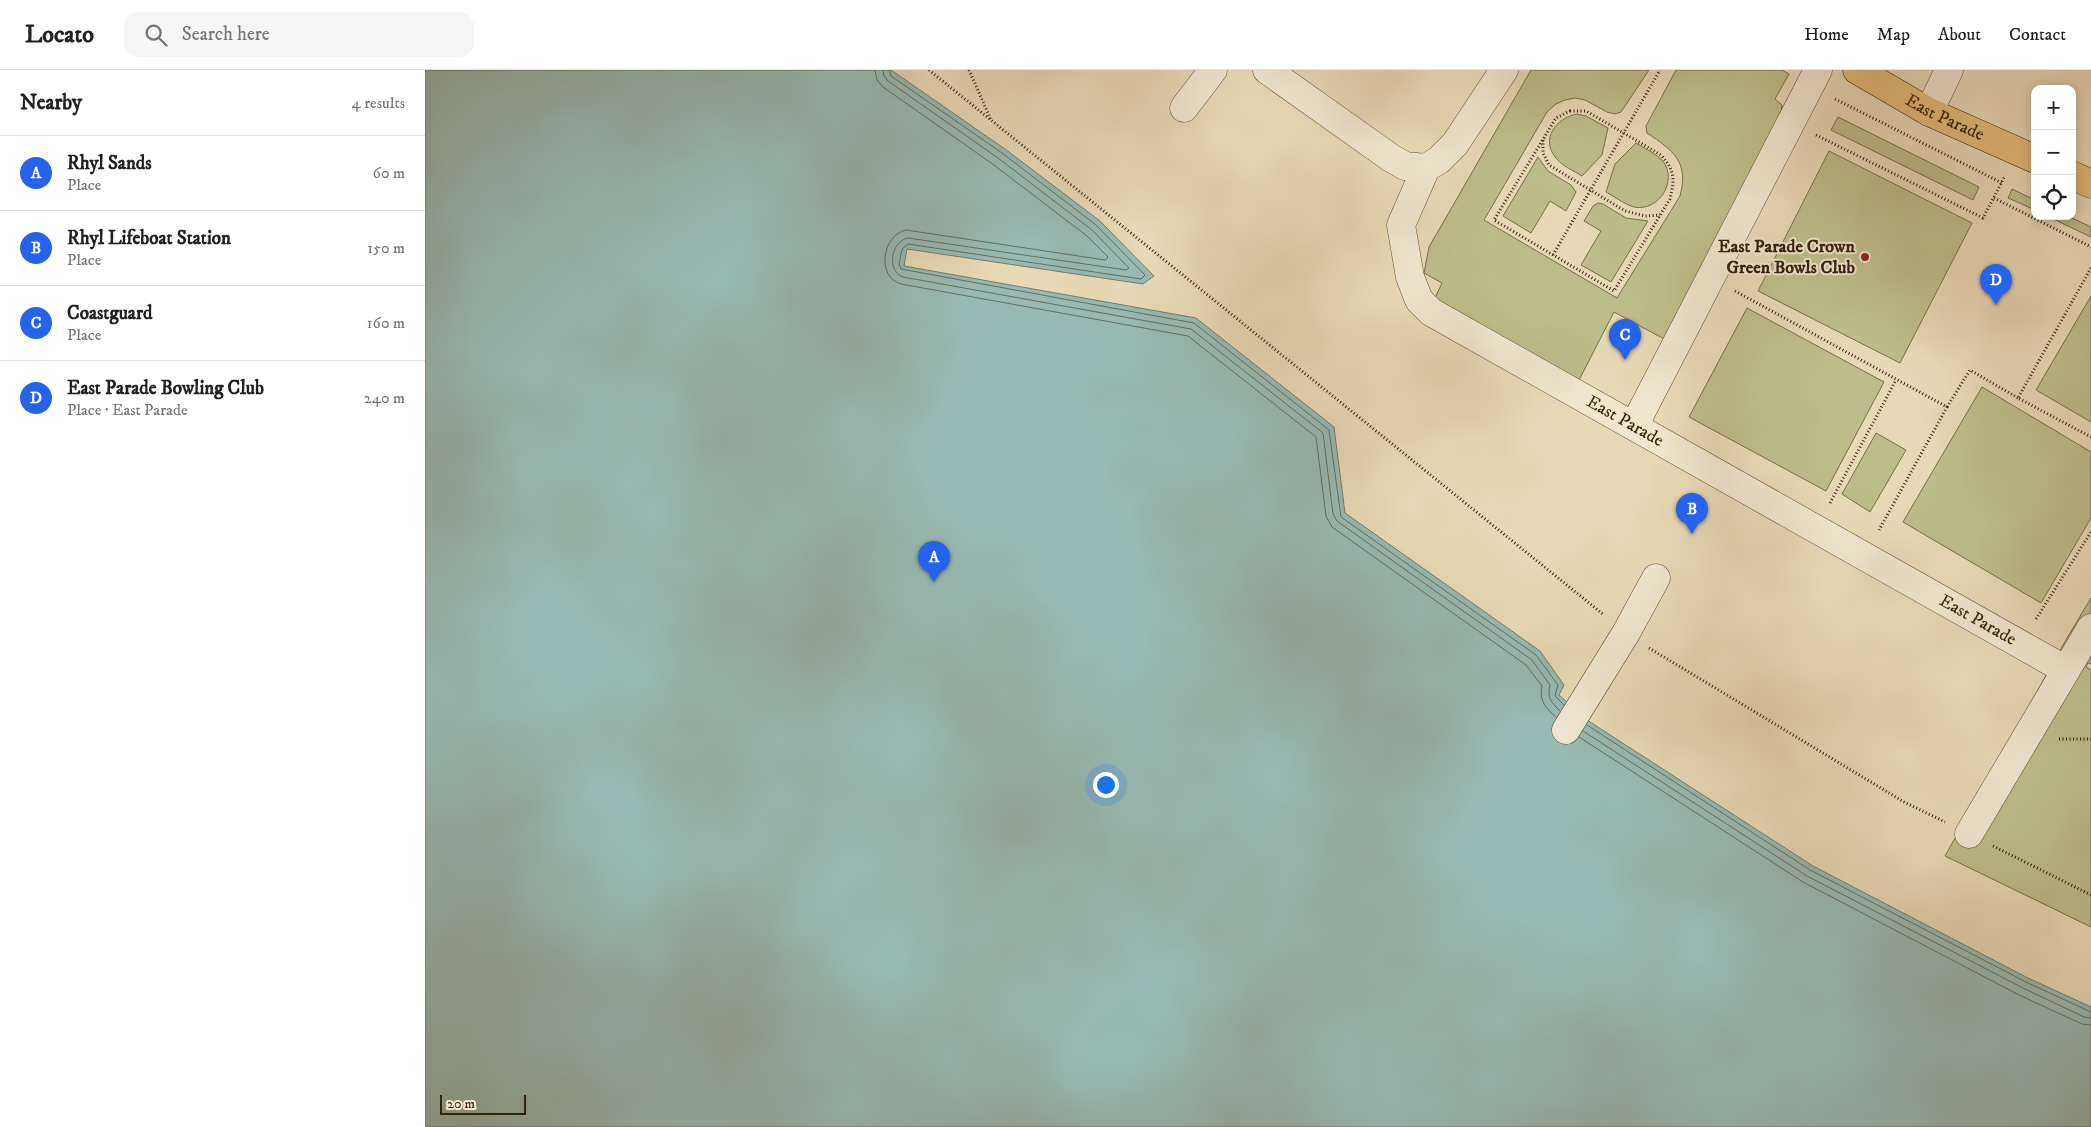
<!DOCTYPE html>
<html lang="en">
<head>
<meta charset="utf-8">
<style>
  :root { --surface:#fff; --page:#f6f6f6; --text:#202124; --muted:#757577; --line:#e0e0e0; --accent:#2563eb }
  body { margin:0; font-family:"IM FELL DW Pica",serif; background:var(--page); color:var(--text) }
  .controls { position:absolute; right:15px; top:15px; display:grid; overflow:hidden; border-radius:10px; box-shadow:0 2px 12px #0003 }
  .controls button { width:45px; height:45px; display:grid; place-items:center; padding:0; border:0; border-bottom:1px solid var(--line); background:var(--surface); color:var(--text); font:25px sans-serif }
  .scale { position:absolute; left:15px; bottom:12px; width:86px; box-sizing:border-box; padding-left:5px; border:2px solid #362308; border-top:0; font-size:14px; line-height:18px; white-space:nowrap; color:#362308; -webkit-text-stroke:4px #f0e6d0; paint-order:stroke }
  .you { position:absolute; left:680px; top:714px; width:18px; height:18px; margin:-12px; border:4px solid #fff; border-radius:50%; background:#1a73e8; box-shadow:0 0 0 8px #1a73e833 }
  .badge { display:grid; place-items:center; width:32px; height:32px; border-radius:50%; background:var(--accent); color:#fff; font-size:16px; font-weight:700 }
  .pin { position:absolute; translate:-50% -41px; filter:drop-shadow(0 1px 2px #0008) }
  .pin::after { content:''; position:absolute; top:26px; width:18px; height:15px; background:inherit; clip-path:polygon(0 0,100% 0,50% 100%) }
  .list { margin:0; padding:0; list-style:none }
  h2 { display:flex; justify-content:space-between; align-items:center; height:65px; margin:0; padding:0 20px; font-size:21px }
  h2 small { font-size:16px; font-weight:400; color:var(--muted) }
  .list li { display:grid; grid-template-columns:32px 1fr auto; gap:15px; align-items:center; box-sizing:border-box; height:75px; padding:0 20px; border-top:1px solid var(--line) }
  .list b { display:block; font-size:19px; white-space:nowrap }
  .list p { margin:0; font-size:16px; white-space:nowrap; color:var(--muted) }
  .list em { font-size:16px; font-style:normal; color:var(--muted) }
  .icon { flex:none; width:28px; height:28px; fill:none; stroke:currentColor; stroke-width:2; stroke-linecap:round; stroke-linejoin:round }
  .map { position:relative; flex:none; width:1666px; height:1057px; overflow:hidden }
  header { display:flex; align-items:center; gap:30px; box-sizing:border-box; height:70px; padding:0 25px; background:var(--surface); border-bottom:1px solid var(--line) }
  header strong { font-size:24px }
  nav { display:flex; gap:28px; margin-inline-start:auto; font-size:18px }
  .search { width:350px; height:45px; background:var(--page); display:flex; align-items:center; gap:12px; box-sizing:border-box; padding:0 18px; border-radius:15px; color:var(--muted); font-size:19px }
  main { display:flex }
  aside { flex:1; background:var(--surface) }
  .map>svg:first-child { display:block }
</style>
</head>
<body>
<header>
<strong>Locato</strong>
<div class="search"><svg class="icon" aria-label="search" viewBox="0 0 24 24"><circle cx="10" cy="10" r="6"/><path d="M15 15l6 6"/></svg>Search here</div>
<nav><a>Home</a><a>Map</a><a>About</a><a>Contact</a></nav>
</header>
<main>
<aside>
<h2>Nearby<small>4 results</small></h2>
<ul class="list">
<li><span class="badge">A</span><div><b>Rhyl Sands</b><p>Place</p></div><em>60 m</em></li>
<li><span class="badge">B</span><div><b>Rhyl Lifeboat Station</b><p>Place</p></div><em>150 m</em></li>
<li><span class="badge">C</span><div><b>Coastguard</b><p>Place</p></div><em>160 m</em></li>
<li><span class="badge">D</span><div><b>East Parade Bowling Club</b><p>Place · East Parade</p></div><em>240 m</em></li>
</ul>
</aside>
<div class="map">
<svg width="1666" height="1057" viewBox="0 0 1666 1057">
  <rect width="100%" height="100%" fill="#e8d9b6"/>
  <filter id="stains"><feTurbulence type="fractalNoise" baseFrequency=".004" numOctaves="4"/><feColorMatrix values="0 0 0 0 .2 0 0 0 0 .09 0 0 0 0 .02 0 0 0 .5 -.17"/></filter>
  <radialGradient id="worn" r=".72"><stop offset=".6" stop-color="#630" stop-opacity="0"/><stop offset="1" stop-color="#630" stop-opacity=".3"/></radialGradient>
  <g fill="#bdbd89" stroke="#7a7048">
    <path d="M1106 0H1224L1196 42 1190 44 1182 42 1160 30 1150 28 1140 30 1131 34 1122 42 1059 150 1192 228 1255 126C1264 92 1249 81 1222 63L1221 56 1251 0H1357L1364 4 1350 29 1357 35 1354 59 1243 271 1189 242 1151 316 1009 230 1017 213 999 203 1004 177Z"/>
    <path d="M1152 44 1161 46 1183 58 1177 85 1157 106C1149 101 1137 96 1131 88 1115 69 1131 48 1152 44Z"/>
    <polygon points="1413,47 1554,117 1548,130 1406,60"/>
    <path d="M1211 73C1219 78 1230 83 1237 90 1254 110 1234 142 1209 137 1199 134 1190 127 1181 122L1190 94Z"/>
    <polygon points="1404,81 1547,153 1475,293 1333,221"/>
    <polygon points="1113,87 1123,101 1146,115 1151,122 1141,141 1125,131 1106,163 1078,146"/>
    <polygon points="1587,119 1610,130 1610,140 1583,128"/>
    <polygon points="1173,133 1178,134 1201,148 1223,151 1186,212 1156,195 1176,161 1159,151 1168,136"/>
    <polygon points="1622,146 1643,146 1666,157 1666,167"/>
    <polygon points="1666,226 1666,352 1611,320"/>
    <polygon points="1322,238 1459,312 1401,421 1264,347"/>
    <polygon points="1557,317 1666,382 1666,448 1616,533 1478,452"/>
    <polygon points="1451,363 1481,380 1445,442 1417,424"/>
    <polygon points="1666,528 1666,594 1663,593 1661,597 1666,600 1666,857 1520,786 1642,568"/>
  </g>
  <polygon fill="#98b9b3" stroke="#717d6f" points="0,0 466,0 580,79 675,151 729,206 718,214 482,179 479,196 771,248 909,357 920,443 1115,581 1139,615 1134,625 1165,652 1388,796 1603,908 1666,937 1666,1057 0,1057"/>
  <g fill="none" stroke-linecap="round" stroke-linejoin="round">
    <g stroke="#676e5e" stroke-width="1">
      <path d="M450 0 452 10 458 17 569 95 662 166 683 187 680 190 481 160C457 165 451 207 476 214L763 266 891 367 901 446 907 457 1101 595 1117 616C1114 631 1120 637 1131 647"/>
      <path d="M458 0 459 6 463 11 573 88 667 160 704 198 701 200 483 168C466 171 461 201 478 207L766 259 898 363 908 444 912 451 1107 590 1125 615C1122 628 1126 632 1135 641"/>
      <polyline points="464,0 466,6 577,83 671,155 720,205 716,209 483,174 477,179 474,194 476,199 769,253 904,360 916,447 1111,585 1133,615 1130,626 1139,635"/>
      <polyline points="1162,655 1385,800 1601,912 1666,942"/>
      <polyline points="1158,661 1382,806 1598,918 1659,947 1666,948"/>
      <polyline points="1154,667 1378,812 1594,925 1657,954 1666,955"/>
    </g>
    <defs>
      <g id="minor">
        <polyline points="842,0 966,88 980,96 1001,98"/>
        <path id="s1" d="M1079 0 1030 74 1014 90 1001 98 976 155 985 207 994 230 1006 242 1641 600"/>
        <polyline points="759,38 788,0"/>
        <polyline points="1504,42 1524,0"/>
        <polyline points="1209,356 1393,0"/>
        <polyline points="1141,660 1201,563 1231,508"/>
        <polyline points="1544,764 1666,558"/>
      </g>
      <g id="major">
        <path id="s2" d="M1432 0 1504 42 1610 89"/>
        <polyline points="1647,105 1666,114"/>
      </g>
    </defs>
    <use href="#minor" stroke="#625034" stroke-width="29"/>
    <use href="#major" stroke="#362308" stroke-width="29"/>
    <g stroke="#362308" stroke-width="3" stroke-dasharray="1 2.5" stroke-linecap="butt">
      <polyline points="504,0 1179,545"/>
      <polyline points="544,0 566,50"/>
      <polyline points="1410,29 1577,113"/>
      <path d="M1145 41H1161L1236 85C1250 101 1250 109 1245 129L1189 221 1069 150 1131 48Z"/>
      <polyline points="1391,65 1558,148 1580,106"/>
      <polyline points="1118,70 1118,83 1124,95 1200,141 1220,146 1235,145"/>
      <polyline points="1569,128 1666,177"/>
      <polyline points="1128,185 1235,0"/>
      <polyline points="1666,198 1593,328 1666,367"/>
      <polyline points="1310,221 1522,337 1454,460"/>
      <polyline points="1522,337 1545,300 1593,328"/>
      <polyline points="1405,433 1471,310"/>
      <polyline points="1611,549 1666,462"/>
      <polyline points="1224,578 1479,732 1520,752"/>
      <polyline points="1634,669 1666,669"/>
      <polyline points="1568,776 1666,825"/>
    </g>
    <use href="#minor" stroke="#f0e6d0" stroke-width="28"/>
    <use href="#major" stroke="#e4bc7b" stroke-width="28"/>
  </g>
  <circle fill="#8f2418" stroke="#f0e6d0" stroke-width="2" cx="1440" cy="187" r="5"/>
  <g text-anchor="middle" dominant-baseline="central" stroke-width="4" stroke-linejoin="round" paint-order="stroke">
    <g font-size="18" fill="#362308" stroke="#f0e6d0">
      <text stroke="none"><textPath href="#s2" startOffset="100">East Parade</textPath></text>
      <text stroke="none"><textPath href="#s1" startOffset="506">East Parade</textPath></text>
      <text stroke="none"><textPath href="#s1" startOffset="911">East Parade</textPath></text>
    </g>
    <g font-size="18" font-weight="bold" fill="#362308" stroke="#f0e6d0" text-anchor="end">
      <text x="1430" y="177">East Parade Crown<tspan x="1430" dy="21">Green Bowls Club</tspan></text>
    </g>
  </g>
  <rect width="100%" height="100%" filter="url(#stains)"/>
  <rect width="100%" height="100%" fill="url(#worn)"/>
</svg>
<div class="controls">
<button>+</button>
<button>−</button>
<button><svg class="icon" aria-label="locate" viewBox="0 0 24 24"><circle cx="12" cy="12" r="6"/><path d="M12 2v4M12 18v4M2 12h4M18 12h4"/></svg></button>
</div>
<div class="scale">20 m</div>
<div class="you"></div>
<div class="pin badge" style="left:509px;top:512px">A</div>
<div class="pin badge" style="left:1267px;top:464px">B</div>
<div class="pin badge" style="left:1200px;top:290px">C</div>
<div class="pin badge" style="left:1571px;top:235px">D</div>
</div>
</main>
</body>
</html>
